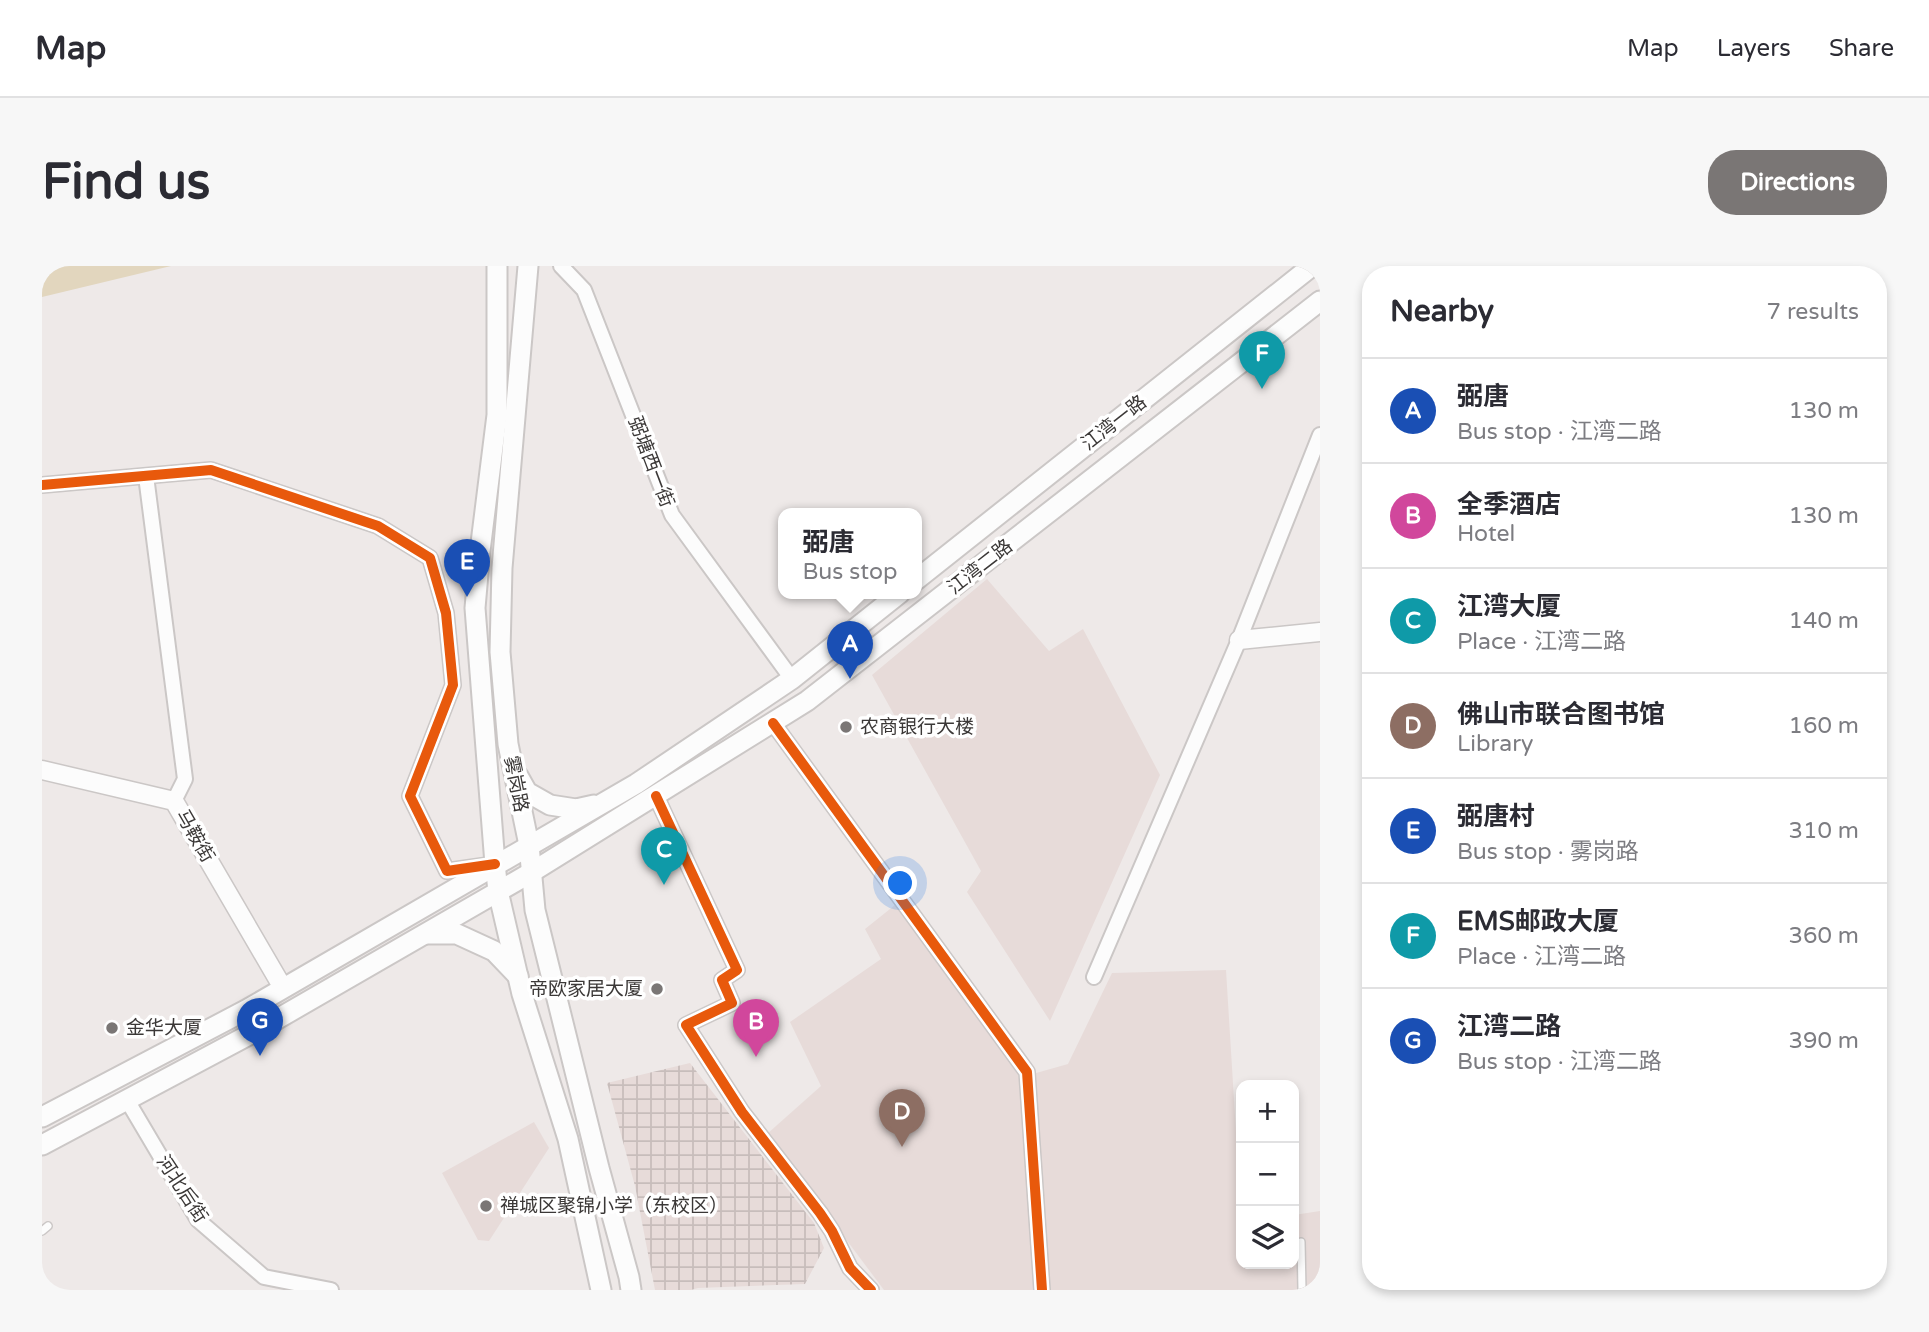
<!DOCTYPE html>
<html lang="en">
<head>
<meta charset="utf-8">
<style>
  :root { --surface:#fff; --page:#f7f7f7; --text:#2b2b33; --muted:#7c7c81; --line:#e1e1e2; --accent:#7a7675 }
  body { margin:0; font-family:"Varela Round","Noto Sans SC",sans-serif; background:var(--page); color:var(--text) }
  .controls { position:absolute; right:21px; bottom:21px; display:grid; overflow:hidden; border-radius:14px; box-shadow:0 4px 10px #0003 }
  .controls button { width:63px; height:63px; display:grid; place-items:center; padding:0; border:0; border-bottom:2px solid var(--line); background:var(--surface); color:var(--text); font:35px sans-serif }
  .you { position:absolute; left:859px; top:618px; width:24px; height:24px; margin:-18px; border:5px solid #fff; border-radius:50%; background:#1a73e8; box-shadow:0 0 0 10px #1a73e833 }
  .badge { display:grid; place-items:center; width:46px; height:46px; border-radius:50%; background:var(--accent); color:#fff; font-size:23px; font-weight:700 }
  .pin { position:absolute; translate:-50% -58px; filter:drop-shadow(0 2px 4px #0008) }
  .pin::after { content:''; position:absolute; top:37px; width:24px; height:21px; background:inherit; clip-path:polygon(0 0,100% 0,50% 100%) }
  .popup { position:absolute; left:736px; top:242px; width:144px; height:91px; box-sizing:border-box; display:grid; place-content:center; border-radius:14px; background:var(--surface); filter:drop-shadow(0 2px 5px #0005); font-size:23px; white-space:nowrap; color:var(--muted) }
  .popup b { font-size:26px; color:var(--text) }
  .popup::after { content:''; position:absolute; left:50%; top:100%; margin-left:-14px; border:14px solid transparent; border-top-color:var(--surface) }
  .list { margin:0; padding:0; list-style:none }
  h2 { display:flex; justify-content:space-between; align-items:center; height:91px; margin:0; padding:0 28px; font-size:30px }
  h2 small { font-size:23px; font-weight:400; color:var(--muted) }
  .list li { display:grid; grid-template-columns:46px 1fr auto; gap:21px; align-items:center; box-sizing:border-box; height:105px; padding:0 28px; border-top:2px solid var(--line) }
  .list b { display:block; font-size:26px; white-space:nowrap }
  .list p { margin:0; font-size:23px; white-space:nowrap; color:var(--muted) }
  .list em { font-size:23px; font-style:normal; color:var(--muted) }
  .icon { flex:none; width:38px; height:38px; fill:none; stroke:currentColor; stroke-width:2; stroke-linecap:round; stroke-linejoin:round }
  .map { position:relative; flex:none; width:1278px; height:1024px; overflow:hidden; border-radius:28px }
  header { display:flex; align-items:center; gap:42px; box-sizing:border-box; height:98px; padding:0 35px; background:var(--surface); border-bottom:2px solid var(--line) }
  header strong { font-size:33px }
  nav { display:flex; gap:38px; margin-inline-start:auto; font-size:24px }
  .intro { display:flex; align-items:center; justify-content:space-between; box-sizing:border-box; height:168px; padding:0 42px }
  h1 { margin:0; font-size:49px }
  .button { padding:18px 32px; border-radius:28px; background:var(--accent); color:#fff; font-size:24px; font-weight:700 }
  main { display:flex; gap:42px; padding:0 42px }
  aside { flex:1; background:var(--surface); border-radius:28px; box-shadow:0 4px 10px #0003 }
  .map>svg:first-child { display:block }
</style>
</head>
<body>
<header>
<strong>Map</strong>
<nav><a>Map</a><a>Layers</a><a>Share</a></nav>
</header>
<div class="intro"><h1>Find us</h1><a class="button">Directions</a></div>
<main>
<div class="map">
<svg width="1278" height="1024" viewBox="0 0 1278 1024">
  <defs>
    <pattern id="industrial-grid" width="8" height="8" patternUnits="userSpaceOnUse" patternTransform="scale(1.75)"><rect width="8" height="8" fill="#e7dbd9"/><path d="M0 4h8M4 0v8" fill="none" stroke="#c7bdbb"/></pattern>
  </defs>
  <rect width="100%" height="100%" fill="#eee9e8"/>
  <g fill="#e7dbd9">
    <polygon points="945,313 1007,385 1041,363 1118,509 1008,755 925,626 939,605 830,409"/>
    <polygon points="853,639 980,811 1026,798 1070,707 1184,704 1199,947 1199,998 1252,998 1252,949 1278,945 1278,1024 842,1024 725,868 779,820 748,756 839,693 823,663"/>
    <polygon points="492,856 507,882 447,975 436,974 400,907"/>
  </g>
  <polygon fill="url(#industrial-grid)" points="648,797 772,957 782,982 763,1018 656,1022 649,1024 613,1024 593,920 565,817"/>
  <polygon fill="#e2d6be" points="0,0 129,0 0,31"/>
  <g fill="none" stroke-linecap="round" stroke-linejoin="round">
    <defs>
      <g id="service">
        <polyline points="0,965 6,960"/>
        <polyline points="1259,976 1260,1024"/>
      </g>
      <g id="minor">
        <polyline points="519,0 542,24 630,249 750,413"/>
        <polyline points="104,210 143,513 132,535"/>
        <polyline points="0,219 169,204 336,260 388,292 404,347 411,419 368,530 405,605 447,599"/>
        <polyline points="731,457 985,806 1000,1024"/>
        <polyline points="614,530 695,704 680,714 690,737 644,759 700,846 778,947 790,965 808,1002 829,1024"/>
        <polyline points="1052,711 1197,374 1278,169"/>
        <polyline points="85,834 156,954 222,1011 289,1024"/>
      </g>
      <g id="tertiary">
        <polyline points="1197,374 1278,366"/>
        <polyline points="0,504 132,535 241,722"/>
      </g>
      <g id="secondary">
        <polyline points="455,0 455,149 438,285 433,342 453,598 456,625 480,728 526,873 559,1024"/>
        <polyline points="486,0 460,302 458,386 466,478 487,579 493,644 557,902 587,1011 589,1024"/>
        <polyline points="874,314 1270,0"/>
        <polyline points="476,510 485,526 508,539 534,543 552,539"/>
        <polyline points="384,668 415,668 452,685 476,710"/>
        <polyline points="0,851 204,744 594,518 750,413 858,327"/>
        <polyline points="0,879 218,763 490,606 765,435 1278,35"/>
      </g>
    </defs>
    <use href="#service" stroke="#cbc7c6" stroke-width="10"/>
    <use href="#minor" stroke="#cbc7c6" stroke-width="18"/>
    <use href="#tertiary" stroke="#cbc7c6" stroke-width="21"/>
    <use href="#secondary" stroke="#cbc7c6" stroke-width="23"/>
    <use href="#service" stroke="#fcfcfc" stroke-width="7"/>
    <use href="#minor" stroke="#fcfcfc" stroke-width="14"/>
    <use href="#tertiary" stroke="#fcfcfc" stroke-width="18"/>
    <use href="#secondary" stroke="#fcfcfc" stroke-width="19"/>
    <defs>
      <g id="cycleway">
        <polyline points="0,219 169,204 336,260 388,292 404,347 411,419 368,530 405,605 453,598"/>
        <polyline points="731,457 985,806 1000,1024"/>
        <polyline points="614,530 695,704 680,714 690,737 644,759 700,846 778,947 790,965 808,1002 829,1024"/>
      </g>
    </defs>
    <use href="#cycleway" stroke="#fff" stroke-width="15"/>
    <use href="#cycleway" stroke="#e8590c" stroke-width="10"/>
  </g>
  <g fill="#7a7675" stroke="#fff" stroke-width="2.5">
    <circle cx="804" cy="461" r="7"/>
    <circle cx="615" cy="723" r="7"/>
    <circle cx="70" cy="762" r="7"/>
    <circle cx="444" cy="940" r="7"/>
  </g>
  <g text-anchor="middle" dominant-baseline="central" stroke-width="7" stroke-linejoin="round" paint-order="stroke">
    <g font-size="19" fill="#3b3837" stroke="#fff">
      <text transform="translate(1072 157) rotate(-38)">江湾一路</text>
      <text transform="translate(609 196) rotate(69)">弼塘西一街</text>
      <text transform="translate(938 301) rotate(-38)">江湾二路</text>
      <text transform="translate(474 518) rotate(79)">雾岗路</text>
      <text transform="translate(153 570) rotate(60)">马鞍街</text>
      <text transform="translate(140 923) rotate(57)">河北后街</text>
    </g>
    <g font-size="19" fill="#3b3837" stroke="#fff" text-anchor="start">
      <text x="818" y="461">农商银行大楼</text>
      <text x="601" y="723" text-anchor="end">帝欧家居大厦</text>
      <text x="84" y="762">金华大厦</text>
      <text x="458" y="940">禅城区聚锦小学（东校区）</text>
    </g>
  </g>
</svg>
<div class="controls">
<button>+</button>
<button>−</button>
<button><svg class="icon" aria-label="layers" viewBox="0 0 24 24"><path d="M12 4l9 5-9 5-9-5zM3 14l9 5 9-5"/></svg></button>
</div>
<div class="you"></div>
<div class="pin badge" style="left:808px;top:413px;background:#1a4fb4">A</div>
<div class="popup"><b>弼唐</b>Bus stop</div>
<div class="pin badge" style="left:714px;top:791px;background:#d1479c">B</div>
<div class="pin badge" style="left:622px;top:619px;background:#0f9aa8">C</div>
<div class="pin badge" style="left:860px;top:881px;background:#8d6e63">D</div>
<div class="pin badge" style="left:425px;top:331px;background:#1a4fb4">E</div>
<div class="pin badge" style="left:1220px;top:123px;background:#0f9aa8">F</div>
<div class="pin badge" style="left:218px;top:790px;background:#1a4fb4">G</div>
</div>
<aside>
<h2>Nearby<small>7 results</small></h2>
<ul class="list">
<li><span class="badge" style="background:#1a4fb4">A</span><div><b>弼唐</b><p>Bus stop · 江湾二路</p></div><em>130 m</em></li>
<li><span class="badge" style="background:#d1479c">B</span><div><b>全季酒店</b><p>Hotel</p></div><em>130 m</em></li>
<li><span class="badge" style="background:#0f9aa8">C</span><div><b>江湾大厦</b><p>Place · 江湾二路</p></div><em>140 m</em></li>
<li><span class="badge" style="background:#8d6e63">D</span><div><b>佛山市联合图书馆</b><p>Library</p></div><em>160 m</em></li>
<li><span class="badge" style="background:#1a4fb4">E</span><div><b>弼唐村</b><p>Bus stop · 雾岗路</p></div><em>310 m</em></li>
<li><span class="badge" style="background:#0f9aa8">F</span><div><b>EMS邮政大厦</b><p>Place · 江湾二路</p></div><em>360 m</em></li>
<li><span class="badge" style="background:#1a4fb4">G</span><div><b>江湾二路</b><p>Bus stop · 江湾二路</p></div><em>390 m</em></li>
</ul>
</aside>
</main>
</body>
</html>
